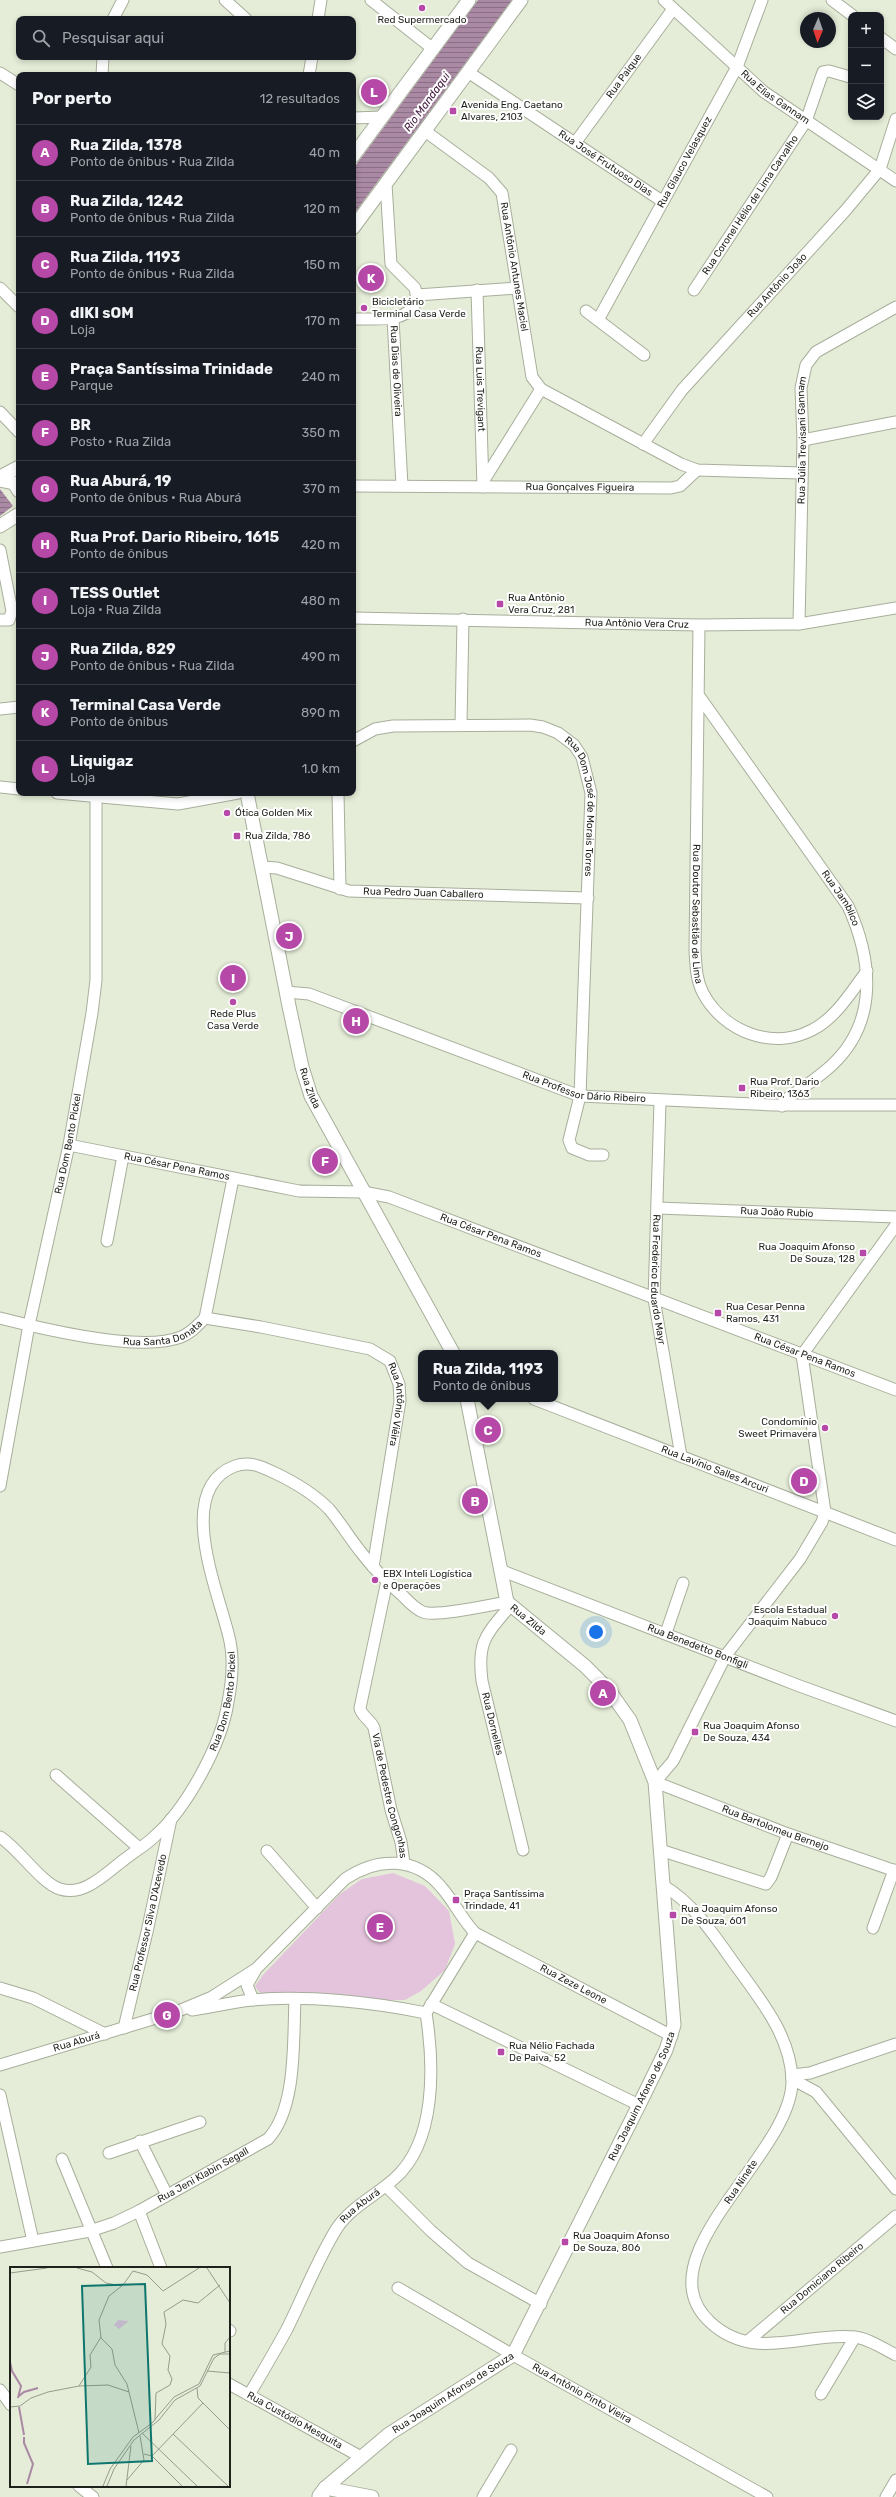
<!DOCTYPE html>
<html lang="pt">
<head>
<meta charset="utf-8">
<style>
  :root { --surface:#171b24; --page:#242831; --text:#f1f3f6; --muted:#9ea1a6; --line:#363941; --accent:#b649a7 }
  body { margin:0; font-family:Rubik,sans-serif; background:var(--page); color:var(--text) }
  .controls { position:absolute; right:12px; top:12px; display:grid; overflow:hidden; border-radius:8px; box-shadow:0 2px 6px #0003 }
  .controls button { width:36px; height:36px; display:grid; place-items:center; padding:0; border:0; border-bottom:1px solid var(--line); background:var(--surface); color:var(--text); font:20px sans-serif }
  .compass { position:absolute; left:800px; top:12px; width:36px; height:36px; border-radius:50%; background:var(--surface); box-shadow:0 2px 6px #0003; rotate:182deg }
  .you { position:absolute; left:596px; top:1632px; width:14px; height:14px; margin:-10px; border:3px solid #fff; border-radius:50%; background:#1a73e8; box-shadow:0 0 0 6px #1a73e833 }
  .badge { display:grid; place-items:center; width:26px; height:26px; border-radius:50%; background:var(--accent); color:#fff; font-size:13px; font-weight:700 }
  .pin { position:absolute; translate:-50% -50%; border:2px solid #fff; box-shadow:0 1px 4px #0006 }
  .popup { position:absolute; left:418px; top:1350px; width:140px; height:52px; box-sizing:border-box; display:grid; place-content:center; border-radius:8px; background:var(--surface); filter:drop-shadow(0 1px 3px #0005); font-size:13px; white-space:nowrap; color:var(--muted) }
  .popup b { font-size:15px; color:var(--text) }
  .popup::after { content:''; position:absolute; left:50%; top:100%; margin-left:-8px; border:8px solid transparent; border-top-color:var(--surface) }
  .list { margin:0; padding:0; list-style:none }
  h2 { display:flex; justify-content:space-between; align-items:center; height:52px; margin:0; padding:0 16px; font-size:17px }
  h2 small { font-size:13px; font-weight:400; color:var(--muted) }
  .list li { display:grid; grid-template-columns:26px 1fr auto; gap:12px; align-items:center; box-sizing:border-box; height:56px; padding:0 16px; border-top:1px solid var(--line) }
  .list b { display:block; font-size:15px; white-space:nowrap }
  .list p { margin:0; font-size:13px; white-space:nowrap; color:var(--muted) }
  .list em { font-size:13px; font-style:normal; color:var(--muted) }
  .icon { flex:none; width:22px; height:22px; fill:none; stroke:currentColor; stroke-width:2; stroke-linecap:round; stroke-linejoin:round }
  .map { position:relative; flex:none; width:896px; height:2497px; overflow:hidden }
  .search { position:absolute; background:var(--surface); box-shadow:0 2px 6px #0003; left:16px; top:16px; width:340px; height:44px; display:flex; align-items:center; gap:10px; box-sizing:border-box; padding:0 14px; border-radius:8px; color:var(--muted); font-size:15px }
  .panel { position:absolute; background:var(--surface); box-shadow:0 2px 6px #0003; left:16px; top:72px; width:340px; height:724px; border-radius:8px }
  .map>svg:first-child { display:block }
</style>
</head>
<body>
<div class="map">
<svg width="896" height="2497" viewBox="0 0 896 2497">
  <defs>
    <pattern id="water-rules" width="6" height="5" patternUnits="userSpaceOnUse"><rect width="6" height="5" fill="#aa89a4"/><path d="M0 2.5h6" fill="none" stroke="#8a7085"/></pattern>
  </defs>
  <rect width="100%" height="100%" fill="#e5edd8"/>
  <polygon fill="#e3c4dc" points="393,1873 425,1886 449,1911 455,1944 445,1970 421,1991 405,2000 369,2000 317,1993 266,1995 259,1992 255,1986 263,1975 340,1894 362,1879"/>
  <g fill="url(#water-rules)">
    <polygon points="478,0 512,0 353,215 353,169"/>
    <polygon points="0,489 13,506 0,516"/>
  </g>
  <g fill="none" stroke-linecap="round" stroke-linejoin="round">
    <defs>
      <g id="minor">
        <polyline points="225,0 246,19"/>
        <polyline points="371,0 433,49"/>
        <path id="s1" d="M664 0 764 92 896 181"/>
        <polyline points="832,0 852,15"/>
        <polyline points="113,19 123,0"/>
        <polyline points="318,19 321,0"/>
        <polyline points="881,38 896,49"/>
        <path id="s2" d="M468 72 662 201"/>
        <polyline points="0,73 19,85"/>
        <polyline points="102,75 103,57"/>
        <polyline points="309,75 312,57"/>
        <polyline points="353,118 382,117"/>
        <path id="s3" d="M425 131 489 178 502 193 532 377 541 389 681 464 697 470 801 473"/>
        <path id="s4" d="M575 143 673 9"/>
        <polyline points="0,288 19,307"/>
        <path id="s5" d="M477 290 483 487"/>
        <path id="s6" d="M694 290 806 121 823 72 829 71 850 77"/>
        <polyline points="417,295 517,288"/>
        <polyline points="586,311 644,355"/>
        <path id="s7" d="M393 318 402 486"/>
        <path d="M353 319C374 318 409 325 417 299L415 288 391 264 386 184"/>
        <path id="s8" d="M598 320 737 67 762 0"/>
        <polyline points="0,412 19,432"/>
        <polyline points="803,440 896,422"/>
        <path id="s9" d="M643 444 682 390 845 211 880 169 896 119"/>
        <polyline points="484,480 541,389"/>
        <path id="s10" d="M353 486 671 488 680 486 697 470"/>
        <polyline points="0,550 12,611 9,620 0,620"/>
        <path id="s11" d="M353 618 699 625 799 624 896 608"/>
        <path id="s12" d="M799 624 803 440 801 388 806 365 816 352 896 307"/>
        <path id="s13" d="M699 625 695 951C696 965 696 980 703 993 723 1031 772 1051 812 1030 836 1018 851 992 867 971"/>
        <path id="s14" d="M699 696 848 906C872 959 879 1021 832 1065 818 1078 801 1089 785 1100L782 1106"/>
        <polyline points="0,709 19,707"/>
        <polyline points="461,724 463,619"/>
        <path id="s15" d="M353 741 375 729 393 726 530 725 543 727 558 733 574 745 582 757 591 793 580 1096 569 1140 572 1148 589 1155H603"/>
        <polyline points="0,787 19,789"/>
        <polyline points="57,793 178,804 238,793"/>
        <polyline points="338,793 340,889"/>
        <path id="s16" d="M262 867 277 868 349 891 588 898"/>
        <path id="s17" d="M286 992 309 994 580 1096 773 1105H896"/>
        <path id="s18" d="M660 1102 654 1299 681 1456"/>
        <path id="s19" d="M69 1145 299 1191 363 1192 389 1197 896 1390"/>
        <path id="s20" d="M658 1208 896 1217"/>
        <path id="s21" d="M896 1225 802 1355 825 1512 822 1522 800 1559 726 1655 673 1761 655 1782 788 1834 896 1871"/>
        <polyline points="107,1241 123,1156"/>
        <path id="s22" d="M0 1318C43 1329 141 1353 181 1337 191 1333 197 1326 205 1318L233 1179"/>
        <path id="s23" d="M205 1318 261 1327 370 1349 390 1361 399 1384 400 1401 373 1567"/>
        <path id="s24" d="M534 1399 896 1540"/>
        <path id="s25" d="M0 1486 29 1325 69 1145 92 1013 96 980V797"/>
        <path id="s26" d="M500 1570 797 1685 896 1721"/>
        <path id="s27" d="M387 1581 360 1708C361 1716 371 1720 374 1728L391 1810 401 1842 404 1863"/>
        <path id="s28" d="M510 1606C486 1635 477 1641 482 1681L523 1850"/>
        <polyline points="666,1633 683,1583"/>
        <polyline points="56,1775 139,1848"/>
        <path id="s29" d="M0 1837C19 1849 42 1884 60 1889 85 1897 107 1872 125 1859 135 1851 146 1845 155 1836 186 1809 222 1744 228 1702 232 1682 234 1657 229 1637 219 1593 173 1489 235 1466 249 1461 261 1466 275 1473 294 1482 314 1494 329 1509 340 1522 349 1537 360 1551 372 1567 386 1581 402 1595 408 1601 415 1609 423 1612 436 1617 490 1605 507 1602"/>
        <polyline points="660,1850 766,1884 771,1877 788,1834"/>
        <polyline points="267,1851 317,1908"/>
        <path d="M664 1886C696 1905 717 1940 739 1970 763 2003 791 2038 792 2080 794 2153 640 2257 710 2322 754 2363 804 2332 854 2337 868 2338 884 2349 896 2355"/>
        <polyline points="873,1928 894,1870"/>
        <path id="s30" d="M475 1933 672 2036"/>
        <polyline points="0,1988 33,1998 105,2034"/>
        <polyline points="253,2000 247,1985 255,1971"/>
        <polyline points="431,2004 639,2105"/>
        <path d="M192 2010C212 2007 232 2002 252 2000 306 1995 373 2002 426 2013"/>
        <path id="s31" d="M124 2028 147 1932 171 1819"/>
        <path id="s32" d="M0 2065 176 2012 212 1997 256 1969 345 1879C377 1857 416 1856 442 1888 454 1902 462 1919 475 1933L426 2013"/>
        <polyline points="792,2075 810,2073 896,2044"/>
        <polyline points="792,2079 816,2092 896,2189"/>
        <polyline points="0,2095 33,2241"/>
        <polyline points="140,2141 167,2195"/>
        <polyline points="109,2153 200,2122"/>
        <polyline points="62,2159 107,2268"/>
        <polyline points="386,2186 431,2231 468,2263 541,2304"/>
        <polyline points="139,2211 161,2268"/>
        <path id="s33" d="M0 2247 90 2231 114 2223 139 2211 268 2139C297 2108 293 2040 295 2000"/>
        <path id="s34" d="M398 2288 513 2355 767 2497"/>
        <polyline points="229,2330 230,2331"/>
        <path id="s35" d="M748 2341 896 2216"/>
        <path id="s36" d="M229 2384 361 2457"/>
        <polyline points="0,2390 11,2405"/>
        <polyline points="821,2394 855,2337"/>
        <path id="s37" d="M249 2395C262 2373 275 2351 287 2329 304 2295 317 2260 337 2228 351 2207 375 2196 394 2179 437 2142 434 2064 426 2013"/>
        <polyline points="79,2486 93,2497"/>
        <polyline points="483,2497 511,2450"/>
        <polyline points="886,2497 896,2480"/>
      </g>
      <g id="major">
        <polyline points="353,156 469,0"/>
        <polyline points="353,228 521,0"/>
        <polyline points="0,477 19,467"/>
        <polyline points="0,480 14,483 19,491"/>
        <polyline points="0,526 19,514"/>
        <path id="s38" d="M247 793 289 1006 302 1067 311 1096 453 1353"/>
        <polyline points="325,2488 372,2497"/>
        <path id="s39" d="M323 2497 319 2496 325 2488 389 2434 513 2355 639 2105 666 2050 674 2025 655 1782 630 1720 608 1689 585 1666 507 1602 467 1399"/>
      </g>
    </defs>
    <use href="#minor" stroke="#a7af9b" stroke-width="13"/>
    <use href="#major" stroke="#a7af9b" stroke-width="15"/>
    <use href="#minor" stroke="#fff" stroke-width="11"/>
    <use href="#major" stroke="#fff" stroke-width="13"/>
  </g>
  <g fill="#b649a7" stroke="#fff" stroke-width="1.5">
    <circle cx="422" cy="8" r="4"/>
    <rect x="449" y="107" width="8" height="8" rx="2"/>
    <circle cx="364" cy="308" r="4"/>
    <rect x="496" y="600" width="8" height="8" rx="2"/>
    <circle cx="227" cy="813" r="4"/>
    <rect x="233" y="832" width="8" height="8" rx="2"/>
    <circle cx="233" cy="1002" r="4"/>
    <rect x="738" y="1084" width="8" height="8" rx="2"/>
    <rect x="859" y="1249" width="8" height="8" rx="2"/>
    <rect x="714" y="1309" width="8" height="8" rx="2"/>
    <circle cx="825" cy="1428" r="4"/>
    <circle cx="375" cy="1580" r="4"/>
    <circle cx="835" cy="1616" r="4"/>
    <rect x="691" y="1728" width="8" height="8" rx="2"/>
    <rect x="452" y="1896" width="8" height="8" rx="2"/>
    <rect x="669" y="1911" width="8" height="8" rx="2"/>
    <rect x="497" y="2048" width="8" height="8" rx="2"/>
    <rect x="561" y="2238" width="8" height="8" rx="2"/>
  </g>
  <g text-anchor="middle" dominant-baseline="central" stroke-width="4" stroke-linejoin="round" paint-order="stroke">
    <g font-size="10" fill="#1f221a" stroke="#fff" text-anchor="start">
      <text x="422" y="20" text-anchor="middle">Red Supermercado</text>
      <text x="461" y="105">Avenida Eng. Caetano<tspan x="461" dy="12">Alvares, 2103</tspan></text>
      <text x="372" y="302">Bicicletário<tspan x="372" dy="12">Terminal Casa Verde</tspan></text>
      <text x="508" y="598">Rua Antônio<tspan x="508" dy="12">Vera Cruz, 281</tspan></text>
      <text x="235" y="813">Ótica Golden Mix</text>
      <text x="245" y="836">Rua Zilda, 786</text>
      <text x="233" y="1014" text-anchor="middle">Rede Plus<tspan x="233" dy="12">Casa Verde</tspan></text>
      <text x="750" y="1082">Rua Prof. Dario<tspan x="750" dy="12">Ribeiro, 1363</tspan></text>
      <text x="855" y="1247" text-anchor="end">Rua Joaquim Afonso<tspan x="855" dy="12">De Souza, 128</tspan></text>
      <text x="726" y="1307">Rua Cesar Penna<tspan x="726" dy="12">Ramos, 431</tspan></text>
      <text x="817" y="1422" text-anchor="end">Condomínio<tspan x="817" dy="12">Sweet Primavera</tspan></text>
      <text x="383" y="1574">EBX Inteli Logística<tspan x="383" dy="12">e Operações</tspan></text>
      <text x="827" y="1610" text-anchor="end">Escola Estadual<tspan x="827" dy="12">Joaquim Nabuco</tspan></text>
      <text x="703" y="1726">Rua Joaquim Afonso<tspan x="703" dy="12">De Souza, 434</tspan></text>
      <text x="464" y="1894">Praça Santíssima<tspan x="464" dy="12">Trindade, 41</tspan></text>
      <text x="681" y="1909">Rua Joaquim Afonso<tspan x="681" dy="12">De Souza, 601</tspan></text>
      <text x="509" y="2046">Rua Nélio Fachada<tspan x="509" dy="12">De Paiva, 52</tspan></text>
      <text x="573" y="2236">Rua Joaquim Afonso<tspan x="573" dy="12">De Souza, 806</tspan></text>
    </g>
    <g font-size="10" fill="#1f221a" stroke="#fff">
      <text stroke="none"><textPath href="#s4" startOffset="83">Rua Paique</textPath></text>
      <text stroke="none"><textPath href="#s1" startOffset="148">Rua Elias Gannam</textPath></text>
      <text stroke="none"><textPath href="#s8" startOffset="180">Rua Glauco Velasquez</textPath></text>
      <text stroke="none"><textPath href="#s2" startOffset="165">Rua José Frutuoso Dias</textPath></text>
      <text stroke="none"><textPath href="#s6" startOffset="102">Rua Coronel Hélio de Lima Carvalho</textPath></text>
      <text stroke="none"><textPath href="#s3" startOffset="174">Rua Antônio Antunes Maciel</textPath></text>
      <text stroke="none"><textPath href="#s9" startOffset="208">Rua Antônio João</textPath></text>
      <text stroke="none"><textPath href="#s7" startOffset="53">Rua Dias de Oliveira</textPath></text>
      <text stroke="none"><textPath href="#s5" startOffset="99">Rua Luis Trevigant</textPath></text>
      <text stroke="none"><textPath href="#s12" startOffset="184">Rua Júlia Trevisani Gannam</textPath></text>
      <text stroke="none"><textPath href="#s10" startOffset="227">Rua Gonçalves Figueira</textPath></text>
      <text stroke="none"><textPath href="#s11" startOffset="284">Rua Antônio Vera Cruz</textPath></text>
      <text stroke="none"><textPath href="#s15" startOffset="292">Rua Dom José de Morais Torres</textPath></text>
      <text stroke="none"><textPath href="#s16" startOffset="165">Rua Pedro Juan Caballero</textPath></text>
      <text stroke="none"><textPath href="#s14" startOffset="247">Rua Jamblico</textPath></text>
      <text stroke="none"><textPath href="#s13" startOffset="289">Rua Doutor Sebastião de Lima</textPath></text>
      <text stroke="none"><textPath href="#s17" startOffset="315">Rua Professor Dário Ribeiro</textPath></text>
      <text stroke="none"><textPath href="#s38" startOffset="302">Rua Zilda</textPath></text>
      <text stroke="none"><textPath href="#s25" startOffset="349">Rua Dom Bento Pickel</textPath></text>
      <text stroke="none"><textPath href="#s19" startOffset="110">Rua César Pena Ramos</textPath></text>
      <text stroke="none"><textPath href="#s20" startOffset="119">Rua João Rubio</textPath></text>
      <text stroke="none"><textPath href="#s19" startOffset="434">Rua César Pena Ramos</textPath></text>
      <text stroke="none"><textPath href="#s18" startOffset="178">Rua Frederico Eduardo Mayr</textPath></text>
      <text stroke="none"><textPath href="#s22" startOffset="167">Rua Santa Donata</textPath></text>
      <text stroke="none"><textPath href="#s19" startOffset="770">Rua César Pena Ramos</textPath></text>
      <text stroke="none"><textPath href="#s23" startOffset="236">Rua Antônio Viêira</textPath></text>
      <text stroke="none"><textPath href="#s24" startOffset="194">Rua Lavínio Salles Arcuri</textPath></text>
      <text transform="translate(528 1620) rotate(39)">Rua Zilda</text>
      <text stroke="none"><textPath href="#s26" startOffset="212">Rua Benedetto Bonfigli</textPath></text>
      <text stroke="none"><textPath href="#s29" startOffset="347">Rua Dom Bento Pickel</textPath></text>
      <text stroke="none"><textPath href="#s28" startOffset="128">Rua Dornelles</textPath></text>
      <text stroke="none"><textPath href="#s27" startOffset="224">Via de Pedestre Congonhas</textPath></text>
      <text stroke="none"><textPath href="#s21" startOffset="769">Rua Bartolomeu Bernejo</textPath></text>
      <text stroke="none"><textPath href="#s31" startOffset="108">Rua Professor Silva D'Azevedo</textPath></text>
      <text stroke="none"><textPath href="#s30" startOffset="111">Rua Zeze Leone</textPath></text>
      <text stroke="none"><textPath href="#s32" startOffset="80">Rua Aburá</textPath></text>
      <text stroke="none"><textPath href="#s39" startOffset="534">Rua Joaquim Afonso de Souza</textPath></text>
      <text stroke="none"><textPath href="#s33" startOffset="218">Rua Jeni Klabin Segall</textPath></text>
      <text transform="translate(741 2182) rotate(-56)">Rua Ninete</text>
      <text stroke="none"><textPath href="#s37" startOffset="221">Rua Aburá</textPath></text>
      <text stroke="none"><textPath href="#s35" startOffset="97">Rua Domiciano Ribeiro</textPath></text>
      <text stroke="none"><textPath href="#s39" startOffset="174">Rua Joaquim Afonso de Souza</textPath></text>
      <text stroke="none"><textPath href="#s34" startOffset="212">Rua Antônio Pinto Vieira</textPath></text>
      <text stroke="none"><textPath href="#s36" startOffset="75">Rua Custódio Mesquita</textPath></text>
    </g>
    <g font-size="11" font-style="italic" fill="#451a3f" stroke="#fff">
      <text transform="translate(427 102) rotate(-54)">Rio Mandaqui</text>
    </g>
  </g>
  <g transform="translate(10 2267)">
    <rect width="220" height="220" fill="#e5edd8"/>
    <path d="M108 53 118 54H119L109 62 104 58Z" fill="#e3c4dc"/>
    <path fill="none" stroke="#aa89a4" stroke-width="2" d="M0 95 2 104 11 119 8 131M9 129 14 125 28 121M9 140 14 168M14 170V176L23 197 17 217"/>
    <path fill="none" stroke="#969c8c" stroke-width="1" d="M67 1 82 5 96 16 112 19M197 1 220 36M0 6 37 1M113 18 123 4 137 8 153 24 189 1M113 18 99 29 89 53 91 71 102 82 105 98 117 117 129 166M215 85V76L220 70M197 104 220 106M69 119 81 100 80 88 91 70M187 121 188 131 220 163M0 140 10 139 21 131 38 125 69 119 98 118 119 125M145 153 146 126 160 118 162 112 158 103 160 89 152 77 156 57 154 45 173 33 188 36 210 18M132 166 187 219M163 167 218 219M134 187 142 189 172 219M142 189 193 136M117 213 134 193 130 169M93 219 100 202 123 170 142 156 164 130 189 117 203 88 220 84M97 219 104 202 124 173 149 153 165 133 190 119 204 91 210 87H220M116 219 121 179"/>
    <path fill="#0f766e" fill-opacity="0.15" stroke="#0f766e" stroke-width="2" d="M135 17 142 194 78 197 72 19Z"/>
    <rect width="220" height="220" fill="none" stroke="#1f221a" stroke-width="2"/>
  </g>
</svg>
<div class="controls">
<button>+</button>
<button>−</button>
<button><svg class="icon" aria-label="layers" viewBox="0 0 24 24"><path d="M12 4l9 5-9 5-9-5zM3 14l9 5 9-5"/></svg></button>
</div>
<svg class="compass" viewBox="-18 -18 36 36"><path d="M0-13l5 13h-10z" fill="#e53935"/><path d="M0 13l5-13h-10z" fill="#9ea1a6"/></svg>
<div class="you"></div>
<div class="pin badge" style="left:603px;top:1693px">A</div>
<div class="pin badge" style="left:475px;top:1501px">B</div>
<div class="pin badge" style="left:488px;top:1430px">C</div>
<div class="popup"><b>Rua Zilda, 1193</b>Ponto de ônibus</div>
<div class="pin badge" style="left:804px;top:1481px">D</div>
<div class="pin badge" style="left:380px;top:1927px">E</div>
<div class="pin badge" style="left:325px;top:1161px">F</div>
<div class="pin badge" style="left:167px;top:2015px">G</div>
<div class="pin badge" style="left:356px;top:1021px">H</div>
<div class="pin badge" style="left:233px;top:978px">I</div>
<div class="pin badge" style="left:289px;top:936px">J</div>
<div class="pin badge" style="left:371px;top:278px">K</div>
<div class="pin badge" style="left:374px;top:92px">L</div>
<div class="search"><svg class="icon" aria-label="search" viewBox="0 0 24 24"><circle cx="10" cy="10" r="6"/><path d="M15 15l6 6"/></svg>Pesquisar aqui</div>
<section class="panel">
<h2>Por perto<small>12 resultados</small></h2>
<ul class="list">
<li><span class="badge">A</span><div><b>Rua Zilda, 1378</b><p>Ponto de ônibus · Rua Zilda</p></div><em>40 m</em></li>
<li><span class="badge">B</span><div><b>Rua Zilda, 1242</b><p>Ponto de ônibus · Rua Zilda</p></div><em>120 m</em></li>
<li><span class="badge">C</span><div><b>Rua Zilda, 1193</b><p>Ponto de ônibus · Rua Zilda</p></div><em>150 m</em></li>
<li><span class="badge">D</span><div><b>dIKI sOM</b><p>Loja</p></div><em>170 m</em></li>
<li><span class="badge">E</span><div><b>Praça Santíssima Trinidade</b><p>Parque</p></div><em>240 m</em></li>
<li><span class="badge">F</span><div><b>BR</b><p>Posto · Rua Zilda</p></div><em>350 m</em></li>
<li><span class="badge">G</span><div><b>Rua Aburá, 19</b><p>Ponto de ônibus · Rua Aburá</p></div><em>370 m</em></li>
<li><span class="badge">H</span><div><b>Rua Prof. Dario Ribeiro, 1615</b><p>Ponto de ônibus</p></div><em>420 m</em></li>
<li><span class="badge">I</span><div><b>TESS Outlet</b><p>Loja · Rua Zilda</p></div><em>480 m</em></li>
<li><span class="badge">J</span><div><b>Rua Zilda, 829</b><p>Ponto de ônibus · Rua Zilda</p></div><em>490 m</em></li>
<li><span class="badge">K</span><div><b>Terminal Casa Verde</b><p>Ponto de ônibus</p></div><em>890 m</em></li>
<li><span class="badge">L</span><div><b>Liquigaz</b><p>Loja</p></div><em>1.0 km</em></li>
</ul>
</section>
</div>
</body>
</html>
